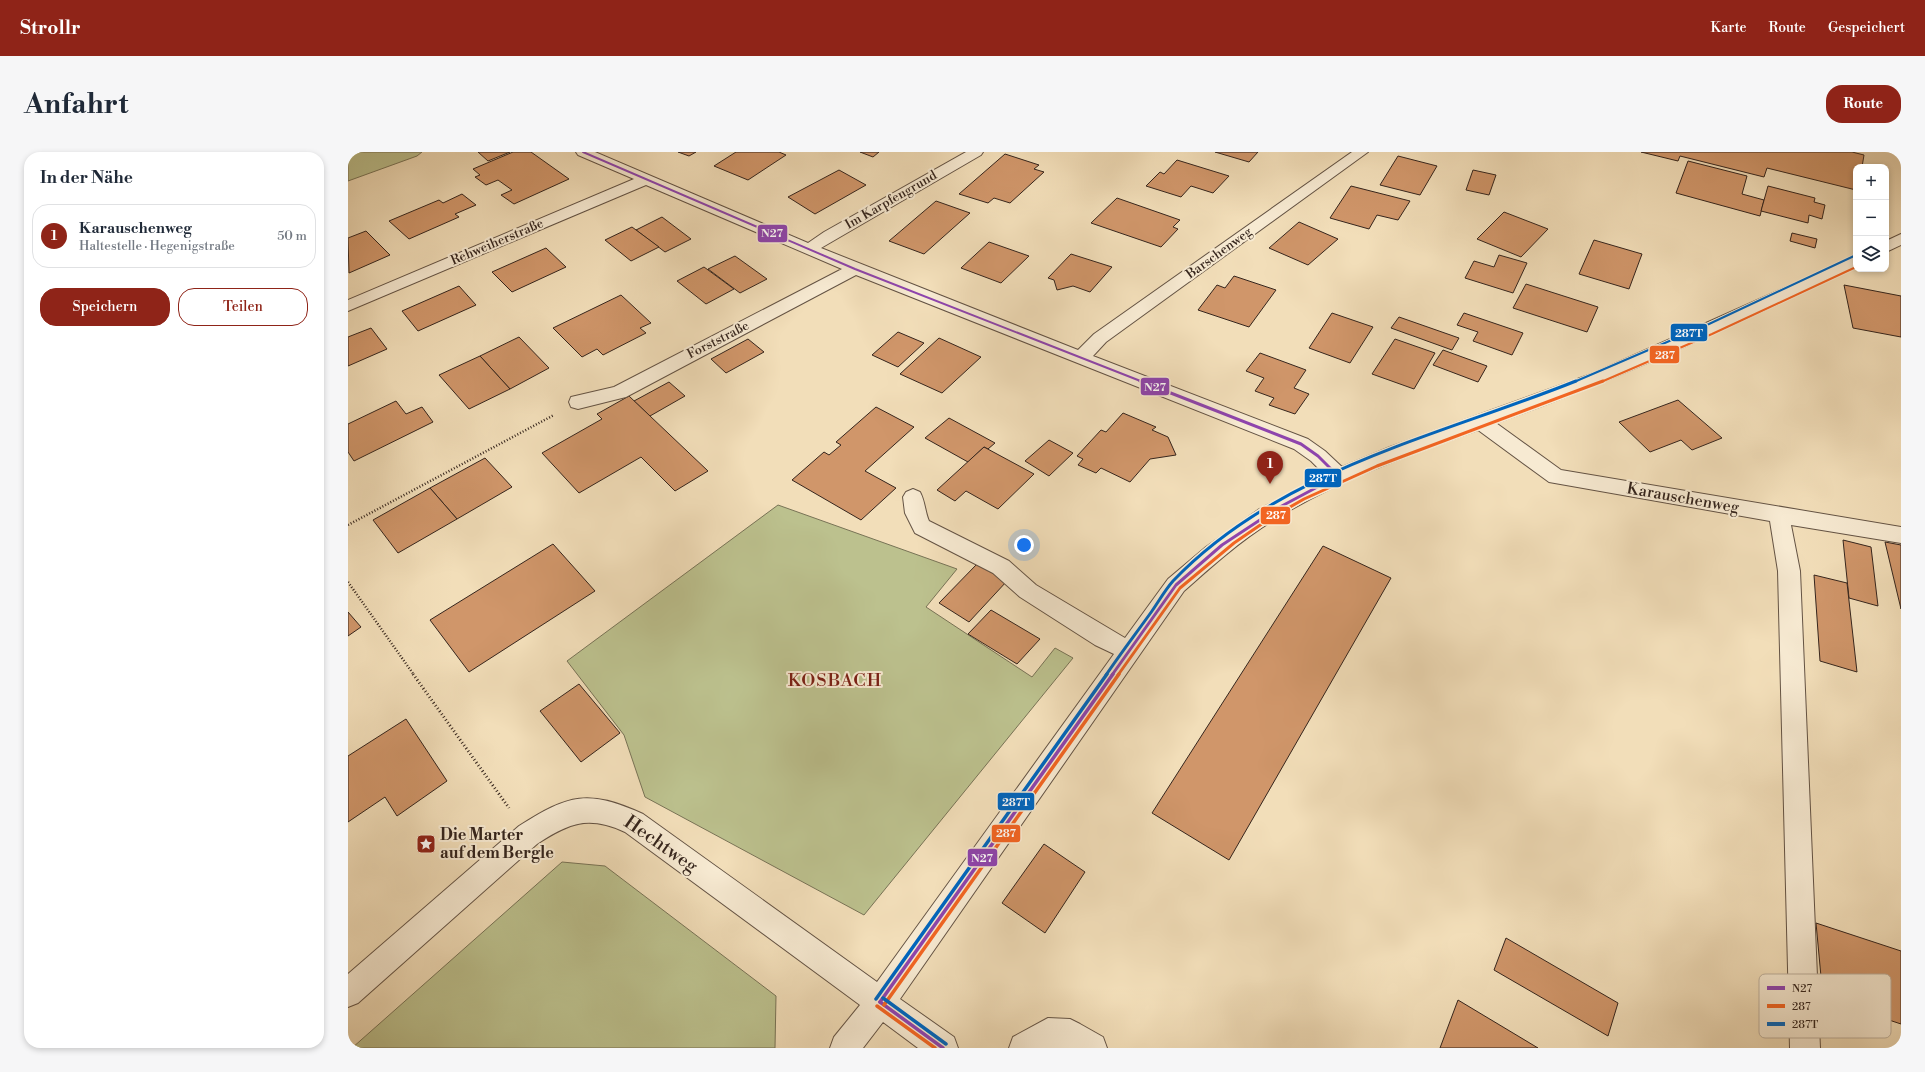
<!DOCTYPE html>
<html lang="de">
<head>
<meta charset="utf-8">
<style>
  :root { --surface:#fff; --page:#f6f6f7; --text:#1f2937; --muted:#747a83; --line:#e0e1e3; --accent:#8f2418 }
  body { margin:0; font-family:"Libre Bodoni",serif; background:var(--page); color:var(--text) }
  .controls { position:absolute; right:12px; top:12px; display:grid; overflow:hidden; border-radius:8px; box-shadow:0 2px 6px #0003 }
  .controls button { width:36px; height:36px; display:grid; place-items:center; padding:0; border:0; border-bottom:1px solid var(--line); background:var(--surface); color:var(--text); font:20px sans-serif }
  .you { position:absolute; left:676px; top:393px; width:14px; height:14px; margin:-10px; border:3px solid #fff; border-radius:50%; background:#1a73e8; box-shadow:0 0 0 6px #1a73e833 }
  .badge { display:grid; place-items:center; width:26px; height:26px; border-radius:50%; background:var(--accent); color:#fff; font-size:13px; font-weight:700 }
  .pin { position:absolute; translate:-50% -33px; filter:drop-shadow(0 1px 2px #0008) }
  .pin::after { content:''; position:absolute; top:21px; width:14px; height:12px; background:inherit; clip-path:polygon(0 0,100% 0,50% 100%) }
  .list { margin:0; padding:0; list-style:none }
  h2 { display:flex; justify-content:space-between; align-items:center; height:52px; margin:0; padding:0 16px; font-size:17px }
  h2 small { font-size:13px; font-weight:400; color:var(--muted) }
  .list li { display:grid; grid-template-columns:26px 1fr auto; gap:12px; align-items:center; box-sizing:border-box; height:64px; margin:0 8px 8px; padding:0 8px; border:1px solid var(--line); border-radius:16px }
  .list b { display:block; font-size:15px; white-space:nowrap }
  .list p { margin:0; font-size:13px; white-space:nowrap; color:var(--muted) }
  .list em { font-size:13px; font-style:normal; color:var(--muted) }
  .actions { display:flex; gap:8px; padding:12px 16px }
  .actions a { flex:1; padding:9px 0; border:1px solid var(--accent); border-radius:16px; text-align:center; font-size:14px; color:var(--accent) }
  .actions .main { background:var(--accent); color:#fff }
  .icon { flex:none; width:22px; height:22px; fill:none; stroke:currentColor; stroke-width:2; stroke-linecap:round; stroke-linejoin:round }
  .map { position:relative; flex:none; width:1553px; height:896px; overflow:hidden; border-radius:16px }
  header { display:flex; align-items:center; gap:24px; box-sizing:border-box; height:56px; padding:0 20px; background:var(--accent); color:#fff }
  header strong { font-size:19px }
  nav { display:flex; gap:22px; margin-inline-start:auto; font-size:14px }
  .intro { display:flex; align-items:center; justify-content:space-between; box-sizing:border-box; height:96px; padding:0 24px }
  h1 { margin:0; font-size:28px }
  .button { padding:10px 18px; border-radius:16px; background:var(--accent); color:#fff; font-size:14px; font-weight:700 }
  main { display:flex; gap:24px; padding:0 24px }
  aside { flex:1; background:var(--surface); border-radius:16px; box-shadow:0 2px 6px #0003 }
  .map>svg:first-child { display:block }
</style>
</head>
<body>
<header>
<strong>Strollr</strong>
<nav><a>Karte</a><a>Route</a><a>Gespeichert</a></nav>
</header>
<div class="intro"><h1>Anfahrt</h1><a class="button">Route</a></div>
<main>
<aside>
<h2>In der Nähe<small></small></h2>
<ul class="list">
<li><span class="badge">1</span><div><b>Karauschenweg</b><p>Haltestelle · Hegenigstraße</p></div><em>50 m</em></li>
</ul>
<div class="actions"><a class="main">Speichern</a><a>Teilen</a></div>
</aside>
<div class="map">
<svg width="1553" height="896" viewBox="0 0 1553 896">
  <rect width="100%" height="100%" fill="#f2deb9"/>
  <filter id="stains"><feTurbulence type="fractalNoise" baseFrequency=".005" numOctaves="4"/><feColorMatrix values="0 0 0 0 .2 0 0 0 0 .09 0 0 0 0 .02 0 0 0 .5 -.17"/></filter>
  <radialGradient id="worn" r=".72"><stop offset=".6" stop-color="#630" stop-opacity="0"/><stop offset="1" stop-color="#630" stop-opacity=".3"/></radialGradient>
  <g fill="#bcc18e" stroke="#787356">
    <polygon points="0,0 74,0 69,4 0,29"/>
    <polygon points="430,353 609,417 578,455 684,525 707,496 725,506 516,763 297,645 276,583 219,509"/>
    <polygon points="214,710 257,714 428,844 427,896 4,896"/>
  </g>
  <g fill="#d0966a" stroke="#35251d">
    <polygon points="130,0 162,0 140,9"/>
    <polygon points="165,0 183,0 221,27 166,52 153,43 164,38 150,28 138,33 127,25 132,23 125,17"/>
    <polygon points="330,0 348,0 341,4"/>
    <polygon points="388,0 431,0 438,3 400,28 366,14"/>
    <polygon points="512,0 531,0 525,5"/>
    <polygon points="867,0 910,0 901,10"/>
    <polygon points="1293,0 1504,0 1516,3 1514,15 1508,15 1508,38 1419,16 1416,25 1332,4 1330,9"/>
    <polygon points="657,2 691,13 686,17 696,20 662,51 646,46 640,51 611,42"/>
    <polygon points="1050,4 1089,14 1072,43 1032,33"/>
    <polygon points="829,8 881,24 865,41 843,34 833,45 798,34 812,20 816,22"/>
    <polygon points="1340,9 1399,24 1394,42 1416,48 1412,64 1328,41"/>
    <polygon points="491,18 518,33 467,62 440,45"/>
    <polygon points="1125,18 1148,23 1141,43 1118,38"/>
    <polygon points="1003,34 1062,49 1050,68 1029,63 1021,77 982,66"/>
    <polygon points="1420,34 1467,46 1466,50 1477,53 1474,67 1461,63 1460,71 1413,59"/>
    <polygon points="114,42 128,53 107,62 111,65 61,87 41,69 91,48 95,51"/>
    <polygon points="769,46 832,68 825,75 830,77 813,95 743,71"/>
    <polygon points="588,49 622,61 576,102 541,89"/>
    <polygon points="1156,60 1200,77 1173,105 1129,87"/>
    <polygon points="314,65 343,87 317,100 288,78"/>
    <polygon points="951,70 990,87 960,113 921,96"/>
    <polygon points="284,75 311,95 283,109 257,88"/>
    <polygon points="18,79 42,103 1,121 0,86"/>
    <polygon points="1444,81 1469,87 1467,96 1442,89"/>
    <polygon points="1246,88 1294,102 1281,137 1231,122"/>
    <polygon points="641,90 681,104 653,131 613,116"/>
    <polygon points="198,96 218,115 164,140 144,120"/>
    <polygon points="723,102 764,115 742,140 725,134 709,138 706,128 700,126"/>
    <polygon points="1151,103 1179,111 1165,141 1117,126 1126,109 1146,115"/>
    <polygon points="387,104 419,127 392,141 360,117"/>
    <polygon points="356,115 386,137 358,152 329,129"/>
    <polygon points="886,124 928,138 901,175 850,158 869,133 877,136"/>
    <polygon points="1178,132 1250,155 1239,180 1165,156"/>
    <polygon points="1496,133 1553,144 1553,185 1505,176"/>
    <polygon points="111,134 128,153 70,179 54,159"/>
    <polygon points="273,143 303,171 292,176 298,181 255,203 249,197 234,205 205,176"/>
    <polygon points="984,161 1025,175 1002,211 961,196"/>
    <polygon points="1116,161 1175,181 1164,203 1125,189 1130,180 1109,173"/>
    <polygon points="1051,165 1111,186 1104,198 1043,176"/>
    <polygon points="23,176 39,197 0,214 0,185"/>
    <polygon points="550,180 576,191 550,215 524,203"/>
    <polygon points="171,185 201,216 162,237 132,204"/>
    <polygon points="591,186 633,205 594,241 552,222"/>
    <polygon points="400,187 416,200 378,221 363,207"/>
    <polygon points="1047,187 1087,201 1066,237 1024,222"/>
    <polygon points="1095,198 1139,214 1130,230 1085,213"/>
    <polygon points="912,201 958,218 946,236 961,242 947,262 921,253 926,246 907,239 916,226 898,219"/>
    <polygon points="132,204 162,237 121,257 91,223"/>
    <polygon points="321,230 337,244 302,264 286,249"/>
    <polygon points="281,244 302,264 360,319 327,339 293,305 231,341 194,301 254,267 249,262"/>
    <polygon points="1330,248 1374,286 1344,298 1333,288 1302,300 1271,270"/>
    <polygon points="48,249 58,262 74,255 85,270 6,309 0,300 0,272"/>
    <polygon points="528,255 566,275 517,319 548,336 513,368 444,328 476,300 481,303 493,293 488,290"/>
    <polygon points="775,261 808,275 804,278 820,285 828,303 802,307 782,330 753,316 748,321 730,313 735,307 729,304 753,278 758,280"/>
    <polygon points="601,266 647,291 640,297 636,295 620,310 577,286"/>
    <polygon points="701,288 725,301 701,324 677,309"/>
    <polygon points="636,295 686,322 650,357 618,339 607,349 589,338"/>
    <polygon points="137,306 164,335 109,367 82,336"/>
    <polygon points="82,336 109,367 50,401 25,368"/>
    <polygon points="1495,388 1523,395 1530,454 1501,446"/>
    <polygon points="1537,390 1553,393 1553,457"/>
    <polygon points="205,392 247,439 121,520 82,468"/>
    <polygon points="975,394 1043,426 881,708 804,661"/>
    <polygon points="629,412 659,429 621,470 591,451"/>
    <polygon points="1466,423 1499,431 1509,520 1472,509"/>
    <polygon points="643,458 692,487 669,512 620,482"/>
    <polygon points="0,460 13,475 0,484"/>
    <polygon points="231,532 272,581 233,610 192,559"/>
    <polygon points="58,567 99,629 49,664 37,645 0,670 0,604"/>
    <polygon points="696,692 737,720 697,781 654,751"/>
    <polygon points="1468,771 1553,799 1553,872 1475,846"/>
    <polygon points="1158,786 1270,851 1260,884 1146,818"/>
    <polygon points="1110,848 1190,896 1092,896"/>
  </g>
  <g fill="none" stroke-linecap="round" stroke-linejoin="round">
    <defs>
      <g id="minor">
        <path d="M228 0H247L460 91 476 80 618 0H635L633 3 473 96 730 198 746 182 1004 0H1020L758 190 745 204 960 287 977 299 994 315 1042 295 1246 221 1508 104V115C1390 171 1271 227 1148 271L1213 318 1553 375V391L1443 373 1452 419 1472 896H1442L1430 419 1422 369 1201 330 1130 278C1060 303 988 329 924 369 892 389 864 414 836 439L552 847 606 885 610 896H570L535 870 515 896H482L486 885 512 853 277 680C240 663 221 671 189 692L10 851 0 855V822L171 674C221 642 240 637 295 662L529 830 766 502 747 493 672 445 645 421 567 381 557 361 555 345 558 340 565 337 572 340C577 349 577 360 581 369L661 409 688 433 777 486 820 427 858 395 910 358 977 323 963 309 946 297 508 123 278 245 230 257 223 255 221 250 223 245 266 235 494 117 298 33 0 159V148L286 27 230 3Z"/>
        <polygon points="1553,82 1553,93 1538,100 1538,89"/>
        <polygon points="700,866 722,867 732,872 755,885 759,896 661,896 665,885"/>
      </g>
    </defs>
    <use href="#minor" stroke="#645344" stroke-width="2"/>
    <g stroke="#35251d" stroke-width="2.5" stroke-dasharray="1 2" stroke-linecap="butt">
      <polyline points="0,373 206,263"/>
      <polyline points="0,430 66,523"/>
    </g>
    <polyline stroke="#35251d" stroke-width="3" stroke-dasharray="1 2.5" stroke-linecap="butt" points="65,522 161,656"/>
    <use href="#minor" fill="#f7ead2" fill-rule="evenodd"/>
    <defs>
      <polyline id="bus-1-far2" points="235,0 507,117 795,230"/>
      <g id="bus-1-far1">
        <polyline points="792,229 953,292 970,304 990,324"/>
        <polyline points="764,523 828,433 874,393 930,356 990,324"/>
      </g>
      <g id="bus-1">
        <polyline points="532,850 765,522"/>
        <polyline points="532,850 595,896"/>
      </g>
      <polyline id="bus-2-far2" points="1253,230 1364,182 1508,115"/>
      <polyline id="bus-2-far1" points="770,523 832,436 886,391 921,367 956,347 1029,314 1255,229"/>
      <g id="bus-2">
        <polyline points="536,853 771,522"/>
        <polyline points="529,854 587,896"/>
      </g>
      <polyline id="bus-3-far2" points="1226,230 1361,172 1506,104"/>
      <path id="bus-3-far1" d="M758 523C773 501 789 480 804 459 811 449 817 438 825 429 931 318 1091 284 1228 229"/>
      <g id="bus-3">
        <polyline points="535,846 598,892"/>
        <polyline points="528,847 759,522"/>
      </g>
    </defs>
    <use href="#bus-1-far2" stroke="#f7ead2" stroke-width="4"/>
    <use href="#bus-1-far1" stroke="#f7ead2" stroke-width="6"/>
    <use href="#bus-1" stroke="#f7ead2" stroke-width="6"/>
    <use href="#bus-2-far2" stroke="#f7ead2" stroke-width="4"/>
    <use href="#bus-2-far1" stroke="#f7ead2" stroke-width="6"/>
    <use href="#bus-2" stroke="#f7ead2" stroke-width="6"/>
    <use href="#bus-3-far2" stroke="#f7ead2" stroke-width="4"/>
    <use href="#bus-3-far1" stroke="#f7ead2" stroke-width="6"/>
    <use href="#bus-3" stroke="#f7ead2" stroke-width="6"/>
    <use href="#bus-1-far2" stroke="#8e44ad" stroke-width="2"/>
    <use href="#bus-1-far1" stroke="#8e44ad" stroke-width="3"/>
    <use href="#bus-1" stroke="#8e44ad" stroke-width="3.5"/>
    <use href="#bus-2-far2" stroke="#f26522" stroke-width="2"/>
    <use href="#bus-2-far1" stroke="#f26522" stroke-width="3"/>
    <use href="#bus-2" stroke="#f26522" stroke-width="3.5"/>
    <use href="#bus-3-far2" stroke="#0065bd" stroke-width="2"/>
    <use href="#bus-3-far1" stroke="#0065bd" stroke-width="3"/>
    <use href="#bus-3" stroke="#0065bd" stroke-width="3.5"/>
  </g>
  <defs>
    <symbol id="sight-square" viewBox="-11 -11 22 22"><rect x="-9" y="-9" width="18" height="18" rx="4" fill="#8f2418" stroke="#f7ead2"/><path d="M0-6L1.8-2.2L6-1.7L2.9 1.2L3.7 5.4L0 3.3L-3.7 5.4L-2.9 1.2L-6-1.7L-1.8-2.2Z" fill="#fff"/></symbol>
  </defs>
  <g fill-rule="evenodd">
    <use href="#sight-square" x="67" y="681" width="22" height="22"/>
  </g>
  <g text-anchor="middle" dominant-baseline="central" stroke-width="4" stroke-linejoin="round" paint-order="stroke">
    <g font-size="13" fill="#35251d" stroke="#f7ead2">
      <text transform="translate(543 48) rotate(-30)">Im Karpfengrund</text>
      <text transform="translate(149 90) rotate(-23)">Rehweiherstraße</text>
      <text transform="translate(871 101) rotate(-36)">Barschenweg</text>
      <text transform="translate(370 188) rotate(-27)">Forststraße</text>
    </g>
    <g font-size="16" fill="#35251d" stroke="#f7ead2">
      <text transform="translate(1335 346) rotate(10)">Karauschenweg</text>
    </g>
    <g font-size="16" font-weight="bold" fill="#35251d" stroke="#f7ead2" text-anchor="start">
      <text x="92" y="683">Die Marter<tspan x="92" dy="18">auf dem Bergle</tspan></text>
    </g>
    <g font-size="18" letter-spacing="1" fill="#7a1f14" stroke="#f7ead2">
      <text x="487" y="528">KOSBACH</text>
    </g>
    <g font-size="19" fill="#35251d" stroke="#f7ead2">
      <text transform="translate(313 692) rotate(35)">Hechtweg</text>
    </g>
  </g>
  <rect x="1411" y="822" width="132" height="64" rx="6" fill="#f7ead2" stroke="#bdaf9c" stroke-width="1"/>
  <rect x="1419" y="834" width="18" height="4" fill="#8e44ad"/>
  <rect x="1419" y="852" width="18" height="4" fill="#f26522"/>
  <rect x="1419" y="870" width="18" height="4" fill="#0065bd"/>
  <g font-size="11" fill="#35251d">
    <text x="1444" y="840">N27</text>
    <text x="1444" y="858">287</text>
    <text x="1444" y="876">287T</text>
  </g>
  <g stroke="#f7ead2" stroke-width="1.5">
    <rect x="409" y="72" width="31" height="19" rx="4" fill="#8e44ad"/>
    <rect x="1322" y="171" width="38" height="19" rx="4" fill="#0065bd"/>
    <rect x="1301" y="193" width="31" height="19" rx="4" fill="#f26522"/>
    <rect x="792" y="225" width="30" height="19" rx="4" fill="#8e44ad"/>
    <rect x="956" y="316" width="38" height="20" rx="4" fill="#0065bd"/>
    <rect x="912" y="354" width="31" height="19" rx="4" fill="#f26522"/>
    <rect x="649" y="640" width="38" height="19" rx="4" fill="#0065bd"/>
    <rect x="643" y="672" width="30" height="19" rx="4" fill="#f26522"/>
    <rect x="619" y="696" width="31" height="19" rx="4" fill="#8e44ad"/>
  </g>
  <g font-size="11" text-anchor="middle" font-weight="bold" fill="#fff">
    <text x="424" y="85">N27</text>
    <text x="1341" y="185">287T</text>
    <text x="1317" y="207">287</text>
    <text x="807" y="239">N27</text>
    <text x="975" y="330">287T</text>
    <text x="928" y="367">287</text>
    <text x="668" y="654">287T</text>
    <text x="658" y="685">287</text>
    <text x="634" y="710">N27</text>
  </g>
  <rect width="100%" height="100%" filter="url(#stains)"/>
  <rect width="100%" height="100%" fill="url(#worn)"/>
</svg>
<div class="controls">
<button>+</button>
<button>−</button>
<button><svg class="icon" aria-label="layers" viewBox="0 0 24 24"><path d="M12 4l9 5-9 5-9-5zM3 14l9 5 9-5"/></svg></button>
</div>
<div class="you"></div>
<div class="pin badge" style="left:922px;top:332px">1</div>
</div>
</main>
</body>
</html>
